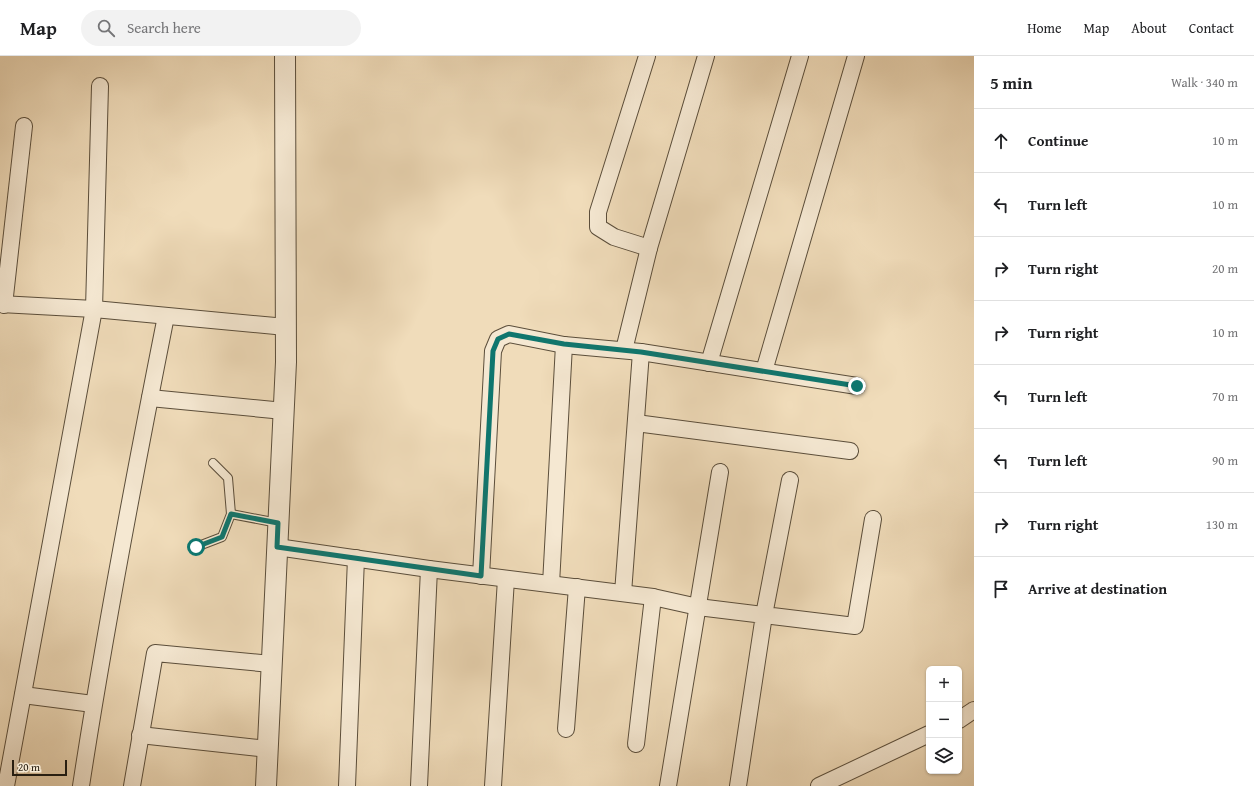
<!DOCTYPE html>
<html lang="en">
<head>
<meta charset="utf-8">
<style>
  :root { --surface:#fff; --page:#f2f2f2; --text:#202124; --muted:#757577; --line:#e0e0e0 }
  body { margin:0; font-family:"Gentium Book Plus",serif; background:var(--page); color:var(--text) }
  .controls { position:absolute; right:12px; bottom:12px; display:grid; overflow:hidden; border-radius:6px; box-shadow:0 1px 3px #0004 }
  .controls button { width:36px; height:36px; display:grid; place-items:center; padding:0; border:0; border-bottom:1px solid var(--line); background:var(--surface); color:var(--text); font:20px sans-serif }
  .scale { position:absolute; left:12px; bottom:10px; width:55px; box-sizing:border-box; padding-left:4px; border:2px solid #291f11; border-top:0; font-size:11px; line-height:14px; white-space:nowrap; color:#291f11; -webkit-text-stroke:3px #f5e8d2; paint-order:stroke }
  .stop { position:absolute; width:12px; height:12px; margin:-9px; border:3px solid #0f766e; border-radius:50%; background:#fff }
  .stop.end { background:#0f766e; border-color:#fff; box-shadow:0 1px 4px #0008 }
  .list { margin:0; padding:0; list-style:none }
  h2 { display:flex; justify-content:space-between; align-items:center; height:52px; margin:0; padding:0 16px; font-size:17px }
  h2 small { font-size:13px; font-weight:400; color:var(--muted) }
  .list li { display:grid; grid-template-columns:26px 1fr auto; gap:12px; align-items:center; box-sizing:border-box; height:64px; padding:0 16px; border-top:1px solid var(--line) }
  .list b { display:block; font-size:15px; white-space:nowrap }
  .list em { font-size:13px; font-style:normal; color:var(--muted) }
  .icon { flex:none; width:22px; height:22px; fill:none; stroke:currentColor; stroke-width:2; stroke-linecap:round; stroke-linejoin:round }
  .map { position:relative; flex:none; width:974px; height:730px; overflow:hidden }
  header { display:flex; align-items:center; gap:24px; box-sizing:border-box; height:56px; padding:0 20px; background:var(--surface); border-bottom:1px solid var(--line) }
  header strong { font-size:19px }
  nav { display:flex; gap:22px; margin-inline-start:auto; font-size:14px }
  .search { width:280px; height:36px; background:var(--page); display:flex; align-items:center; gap:10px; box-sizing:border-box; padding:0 14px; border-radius:22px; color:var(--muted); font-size:15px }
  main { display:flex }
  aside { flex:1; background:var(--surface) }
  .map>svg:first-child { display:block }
</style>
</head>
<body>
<header>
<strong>Map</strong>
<div class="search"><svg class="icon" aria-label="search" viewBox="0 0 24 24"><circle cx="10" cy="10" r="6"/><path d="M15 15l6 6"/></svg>Search here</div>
<nav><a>Home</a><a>Map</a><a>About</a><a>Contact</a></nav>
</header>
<main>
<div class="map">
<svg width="974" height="730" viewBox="0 0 974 730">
  <rect width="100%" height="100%" fill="#f0dcba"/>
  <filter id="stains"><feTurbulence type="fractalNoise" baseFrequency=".005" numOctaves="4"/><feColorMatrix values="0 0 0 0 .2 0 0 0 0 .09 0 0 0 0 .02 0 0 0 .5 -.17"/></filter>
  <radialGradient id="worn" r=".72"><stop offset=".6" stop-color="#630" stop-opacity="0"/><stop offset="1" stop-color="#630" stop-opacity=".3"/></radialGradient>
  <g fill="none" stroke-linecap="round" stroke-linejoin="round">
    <defs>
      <g id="service">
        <polyline points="231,458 278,467"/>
        <polyline points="196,491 222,481 231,458 228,422 213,407"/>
      </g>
      <g id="minor">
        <polyline points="647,0 598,156 598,171 614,181 649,192"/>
        <polyline points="0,248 94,253 286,271"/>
        <polyline points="4,249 24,70"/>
        <polyline points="624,294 649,192 706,0"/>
        <polyline points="709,307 800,0"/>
        <polyline points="764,315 856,0"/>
        <polyline points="150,342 284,355"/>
        <polyline points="636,367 850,395"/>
        <polyline points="790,424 764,559 855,570 873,463"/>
        <polyline points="277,491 429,513 653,541 698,551 764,559 738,730"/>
        <polyline points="481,520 493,295 498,283 509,278 564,289 641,296 857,330"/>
        <polyline points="551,528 564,289"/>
        <polyline points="623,537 641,296"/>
        <polyline points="23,639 93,648"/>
        <polyline points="959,664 974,654"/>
        <polyline points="566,673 577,531"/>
        <polyline points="140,679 268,693"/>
        <polyline points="636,688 653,541"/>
        <polyline points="6,730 94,253 100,30"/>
        <path d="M81 730C105 573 135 416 166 260"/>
        <polyline points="132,730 155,597 271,608"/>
        <polyline points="347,730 356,502"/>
        <polyline points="419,730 429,513"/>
        <polyline points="493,730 506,523"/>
        <polyline points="668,730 720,416"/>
        <polyline points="819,730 929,678"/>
      </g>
      <polyline id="tertiary" points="266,730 286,306 285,0"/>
    </defs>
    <use href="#service" stroke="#5b4e3b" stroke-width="10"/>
    <use href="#minor" stroke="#5b4e3b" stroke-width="18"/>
    <use href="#tertiary" stroke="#5b4e3b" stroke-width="22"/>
    <use href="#service" stroke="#f5e8d2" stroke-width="8"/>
    <use href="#minor" stroke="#f5e8d2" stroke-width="16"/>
    <use href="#tertiary" stroke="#f5e8d2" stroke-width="20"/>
  </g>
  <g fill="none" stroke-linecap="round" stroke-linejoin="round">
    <polyline stroke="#0f766e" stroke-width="5" points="196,491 222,481 231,458 278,467 277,491 481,520 493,295 498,283 509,278 564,288 641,296 857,330"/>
  </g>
  <rect width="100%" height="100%" filter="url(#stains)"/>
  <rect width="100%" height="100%" fill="url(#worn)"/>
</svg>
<div class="controls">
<button>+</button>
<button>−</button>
<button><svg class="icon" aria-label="layers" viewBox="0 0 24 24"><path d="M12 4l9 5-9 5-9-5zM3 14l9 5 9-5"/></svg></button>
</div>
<div class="scale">20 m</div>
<div class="stop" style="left:196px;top:491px"></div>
<div class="stop end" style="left:857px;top:330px"></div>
</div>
<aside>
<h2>5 min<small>Walk · 340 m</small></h2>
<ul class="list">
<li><svg class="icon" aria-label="ahead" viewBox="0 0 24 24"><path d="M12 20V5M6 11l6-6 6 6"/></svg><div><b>Continue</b></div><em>10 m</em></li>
<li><svg class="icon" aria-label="left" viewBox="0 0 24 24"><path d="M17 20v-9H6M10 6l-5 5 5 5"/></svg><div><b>Turn left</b></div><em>10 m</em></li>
<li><svg class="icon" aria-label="right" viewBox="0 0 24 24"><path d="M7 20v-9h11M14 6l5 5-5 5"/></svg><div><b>Turn right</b></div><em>20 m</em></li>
<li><svg class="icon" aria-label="right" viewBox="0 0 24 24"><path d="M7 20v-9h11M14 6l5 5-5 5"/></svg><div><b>Turn right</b></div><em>10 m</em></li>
<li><svg class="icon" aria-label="left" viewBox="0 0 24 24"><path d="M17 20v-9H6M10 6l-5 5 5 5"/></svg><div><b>Turn left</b></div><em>70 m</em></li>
<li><svg class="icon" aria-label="left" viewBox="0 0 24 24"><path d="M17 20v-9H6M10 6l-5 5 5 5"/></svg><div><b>Turn left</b></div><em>90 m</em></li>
<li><svg class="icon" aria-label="right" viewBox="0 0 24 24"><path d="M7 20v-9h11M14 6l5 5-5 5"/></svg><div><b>Turn right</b></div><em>130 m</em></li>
<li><svg class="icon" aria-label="arrive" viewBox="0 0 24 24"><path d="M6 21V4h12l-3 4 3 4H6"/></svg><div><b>Arrive at destination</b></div></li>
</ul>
</aside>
</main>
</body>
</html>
